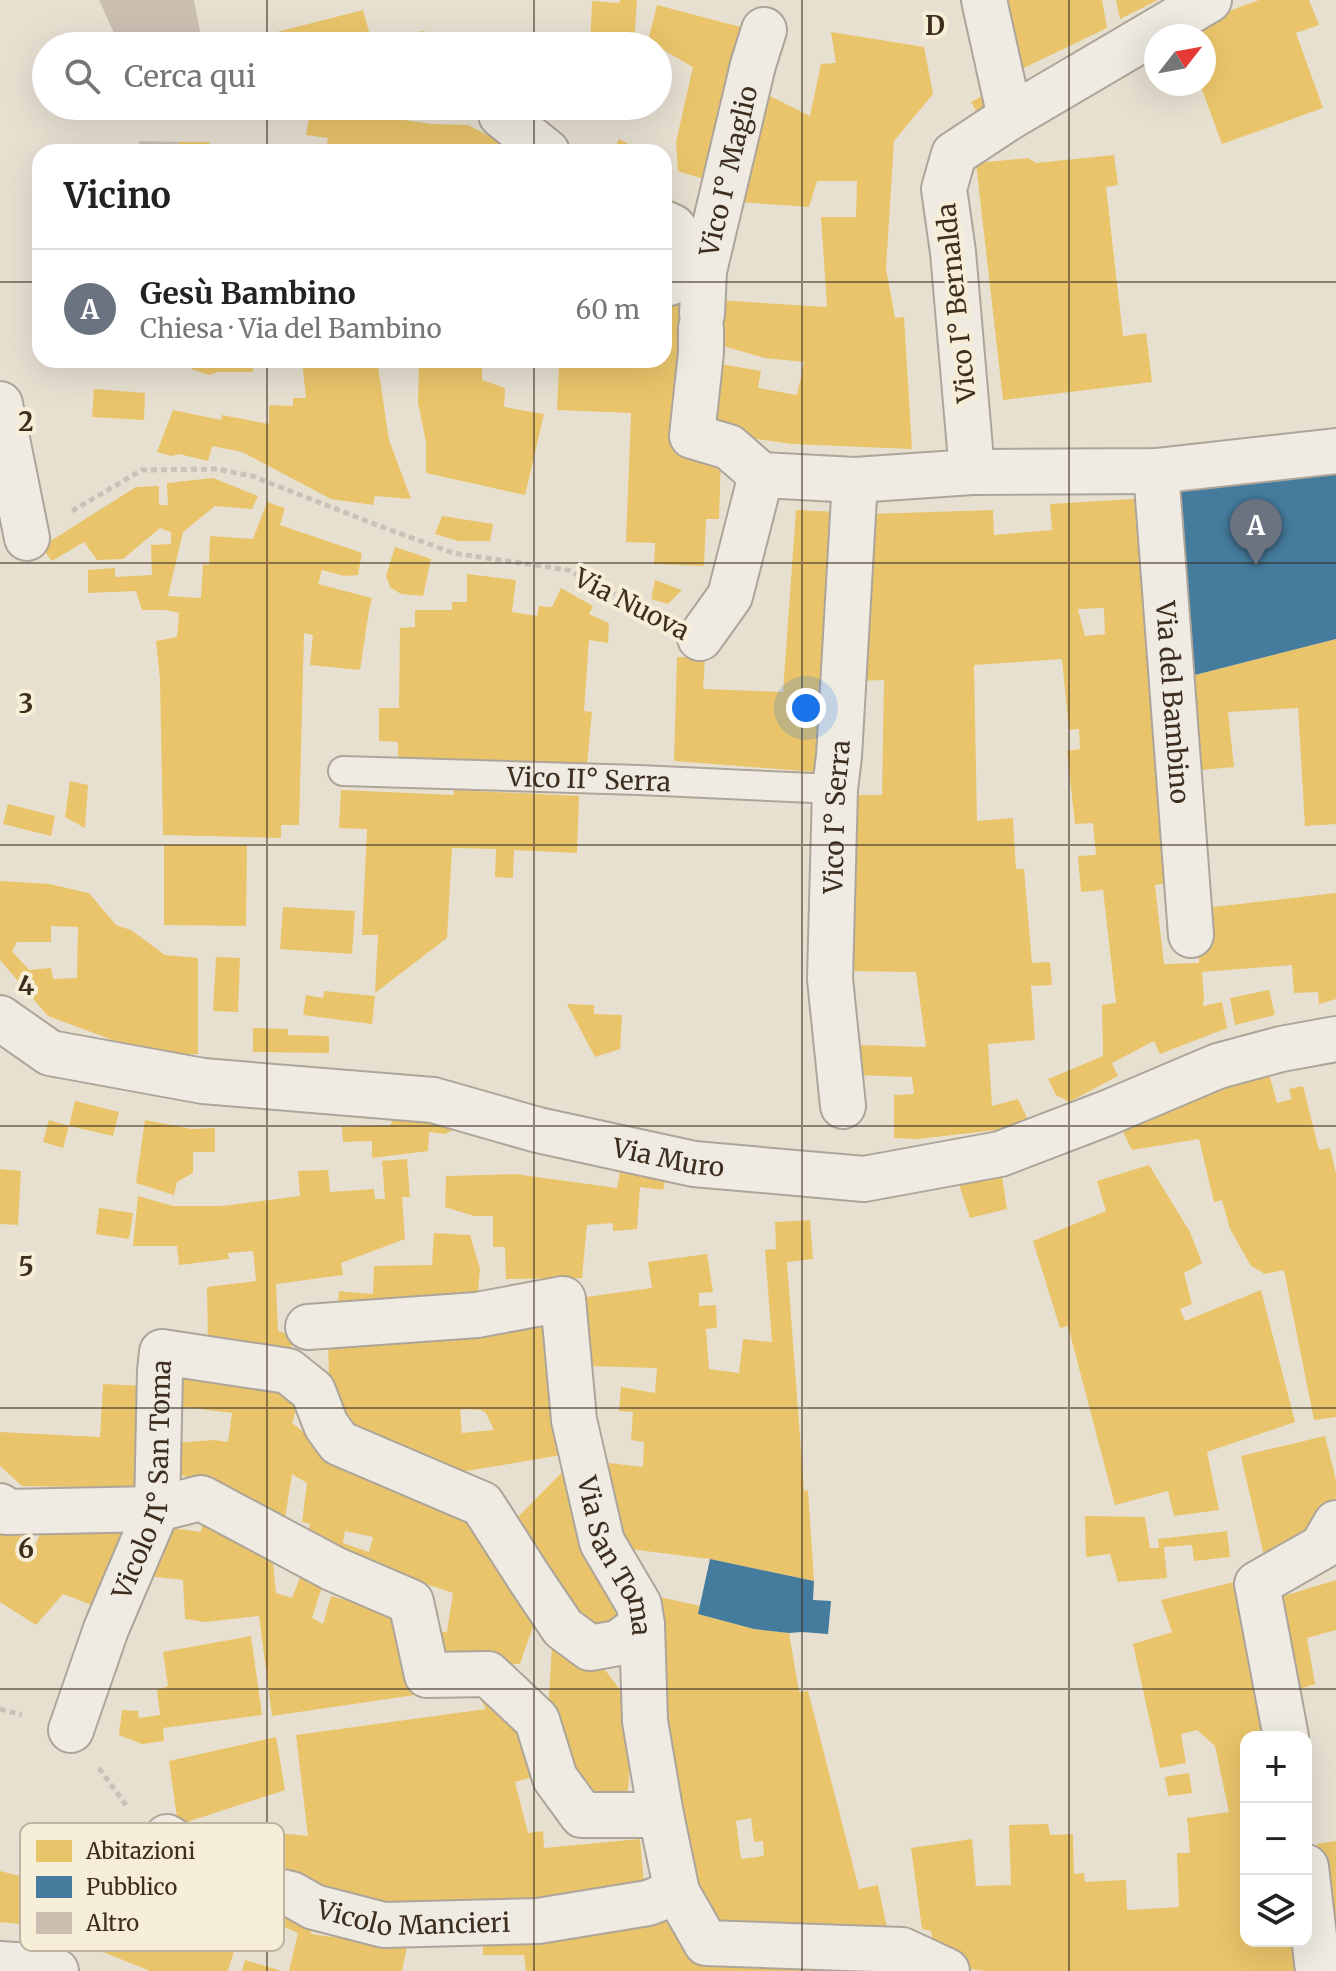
<!DOCTYPE html>
<html lang="it">
<head>
<meta charset="utf-8">
<style>
  :root { --surface:#fff; --page:#f6f6f6; --text:#222; --muted:#767676; --line:#e0e0e0; --accent:#786c5e }
  body { margin:0; font-family:Merriweather,serif; background:var(--page); color:var(--text) }
  .controls { position:absolute; right:24px; bottom:24px; display:grid; overflow:hidden; border-radius:16px; box-shadow:0 8px 32px #0002 }
  .controls button { width:72px; height:72px; display:grid; place-items:center; padding:0; border:0; border-bottom:2px solid var(--line); background:var(--surface); color:var(--text); font:40px sans-serif }
  .compass { position:absolute; left:1144px; top:24px; width:72px; height:72px; border-radius:50%; background:var(--surface); box-shadow:0 8px 32px #0002; rotate:59deg }
  .you { position:absolute; left:806px; top:708px; width:28px; height:28px; margin:-20px; border:6px solid #fff; border-radius:50%; background:#1a73e8; box-shadow:0 0 0 12px #1a73e833 }
  .badge { display:grid; place-items:center; width:52px; height:52px; border-radius:50%; background:var(--accent); color:#fff; font-size:26px; font-weight:700 }
  .pin { position:absolute; translate:-50% -66px; filter:drop-shadow(0 2px 4px #0008) }
  .pin::after { content:''; position:absolute; top:42px; width:28px; height:24px; background:inherit; clip-path:polygon(0 0,100% 0,50% 100%) }
  .list { margin:0; padding:0; list-style:none }
  h2 { display:flex; justify-content:space-between; align-items:center; height:104px; margin:0; padding:0 32px; font-size:34px }
  h2 small { font-size:26px; font-weight:400; color:var(--muted) }
  .list li { display:grid; grid-template-columns:52px 1fr auto; gap:24px; align-items:center; box-sizing:border-box; height:120px; padding:0 32px; border-top:2px solid var(--line) }
  .list b { display:block; font-size:30px; white-space:nowrap }
  .list p { margin:0; font-size:26px; white-space:nowrap; color:var(--muted) }
  .list em { font-size:26px; font-style:normal; color:var(--muted) }
  .icon { flex:none; width:44px; height:44px; fill:none; stroke:currentColor; stroke-width:2; stroke-linecap:round; stroke-linejoin:round }
  .map { position:relative; flex:none; width:1336px; height:1971px; overflow:hidden }
  .search { position:absolute; background:var(--surface); box-shadow:0 8px 32px #0002; left:32px; top:32px; width:640px; height:88px; display:flex; align-items:center; gap:20px; box-sizing:border-box; padding:0 28px; border-radius:44px; color:var(--muted); font-size:30px }
  .panel { position:absolute; background:var(--surface); box-shadow:0 8px 32px #0002; left:32px; top:144px; width:640px; height:224px; border-radius:24px }
  .map>svg:first-child { display:block }
</style>
</head>
<body>
<div class="map">
<svg width="1336" height="1971" viewBox="0 0 1336 1971">
  <rect width="100%" height="100%" fill="#e7e0d1"/>
  <g fill="#e9c46a" fill-rule="evenodd">
    <polygon points="620,0 637,0 634,46 590,46 592,1 619,3"/>
    <polygon points="994,0 1102,0 1107,28 1009,75"/>
    <polygon points="1116,0 1158,0 1120,19"/>
    <polygon points="1259,0 1309,0 1319,25 1296,33 1323,108 1222,144 1200,84 1204,84 1204,36 1183,36 1180,29"/>
    <polygon points="657,5 752,30 707,180 678,171 676,142 693,67 648,41"/>
    <polygon points="363,10 373,46 277,46 273,33"/>
    <polygon points="419,31 465,36 464,46 418,46"/>
    <polygon points="831,32 924,47 933,94 894,141 886,268 895,318 904,317 912,449 792,444 709,432 715,363 761,371 758,388 797,395 804,362 765,358 712,343 678,371 675,454 721,455 719,519 706,519 704,566 654,564 655,543 626,542 631,413 557,410 559,367 519,366 520,360 664,360 664,294 715,300 827,307 821,217 856,217 857,181 817,181 809,207 738,202 768,95 810,116 821,64 836,63"/>
    <polygon points="990,92 999,108 981,119 971,102"/>
    <polygon points="311,106 332,106 331,110 432,124 468,125 519,152 326,152 328,138 306,135"/>
    <polygon points="619,139 643,152 613,152"/>
    <polygon points="179,142 209,142 211,152 178,152"/>
    <polygon points="1114,155 1118,185 1106,187 1123,336 1146,333 1152,382 1003,400 976,163 1028,158 1036,163"/>
    <polygon points="194,360 253,360 253,372 218,372 209,375 191,369"/>
    <polygon points="302,360 377,360 389,440 411,499 375,496 373,505 331,499 242,452 212,446 208,461 179,454 171,456 157,452 173,410 221,420 222,415 269,424 269,405 293,406 293,398 306,398"/>
    <polygon points="419,360 482,360 482,380 505,388 504,407 544,414 525,495 426,473 426,442 418,403"/>
    <polygon points="94,389 145,393 144,420 92,417"/>
    <polygon points="213,478 258,496 252,509 215,506 183,532 168,596 201,598 203,564 209,565 210,536 253,539 267,502 285,508 280,525 362,553 358,575 344,576 322,570 318,584 372,598 369,610 360,670 310,665 313,635 304,633 299,825 281,825 281,838 163,835 160,680 156,641 177,637 179,613 166,610 142,610 136,591 88,593 88,570 115,568 115,577 152,575 151,545 171,544 171,532 160,528 123,559 97,560 84,542 52,561 41,547 136,487 159,486 159,505 168,505 167,483"/>
    <path d="M1150 498 1176 882 1155 885 1164 964 1199 963 1196 909 1336 893V999L1319 1004 1318 992 1294 993 1292 965 1202 972 1204 998 1203 1006 1222 1002 1227 1028 1160 1054 1154 1041 1112 1063 1118 1076 1069 1102 1056 1095 1048 1079 1103 1056 1102 1005 1116 1003 1103 890 1081 892 1078 856 1096 855 1093 823 1075 824 1067 751 1080 749 1079 729 1069 730 1062 659 974 665 977 821 1013 818 1016 869H1024L1032 963 1050 962 1052 985 1031 986 1035 1040 988 1044 992 1106 1018 1099 1028 1120 996 1130 918 1139 894 1138V1095L914 1094 912 1077 856 1075 861 1045 926 1047 916 972 844 971 847 795H882L884 680 856 681 871 514 993 510 994 535 1052 530 1050 504ZM1104 608 1105 634 1085 636 1078 609Z"/>
    <polygon points="796,510 839,512 816,772 674,761 677,657 705,658 703,689 783,692"/>
    <polygon points="442,516 493,524 490,541 458,541 435,534"/>
    <polygon points="395,547 431,559 423,596 401,594 390,587 386,576"/>
    <polygon points="467,574 516,580 512,612 537,616 539,606 552,607 561,588 593,606 589,614 609,623 608,643 589,640 584,711 592,712 587,764 398,763 398,742 379,741 379,708 399,708 400,628 415,627 415,610 452,610 452,602 467,602"/>
    <polygon points="655,580 682,590 668,604 651,599"/>
    <polygon points="1336,639 1336,824 1305,826 1298,708 1228,712 1234,767 1188,771 1183,678"/>
    <polygon points="70,781 88,785 85,828 65,817"/>
    <polygon points="341,790 454,795 454,790 579,796 577,853 514,850 513,878 495,877 496,849 452,848 447,938 375,993 378,935 362,935 367,829 339,828"/>
    <polygon points="8,804 55,816 51,836 3,824"/>
    <polygon points="164,845 247,845 246,926 164,925"/>
    <path d="M0 881 49 884 89 893 116 925 131 930 165 955 198 958V1054L153 1055 48 1016 0 960ZM51 926 78 927 77 978 53 979 51 968 29 970 12 951 17 942H51Z"/>
    <polygon points="283,907 355,911 352,954 280,949"/>
    <polygon points="216,957 240,958 238,1012 213,1011"/>
    <polygon points="1269,990 1275,1015 1235,1025 1230,998"/>
    <polygon points="324,991 375,996 372,1024 303,1015 306,995 323,998"/>
    <polygon points="567,1004 594,1005 594,1014 622,1015 620,1049 595,1057"/>
    <polygon points="253,1028 288,1029 288,1035 329,1036 329,1053 253,1052"/>
    <polygon points="1268,1070 1277,1103 1292,1099 1289,1089 1303,1086 1319,1150 1330,1148 1336,1174 1336,1417 1314,1420 1284,1270 1265,1274 1251,1266 1230,1229 1222,1200 1214,1202 1199,1139 1132,1150 1120,1126"/>
    <polygon points="75,1101 119,1112 113,1136 69,1126"/>
    <polygon points="392,1117 452,1122 521,1142 518,1149 453,1130 445,1134 429,1132 428,1151 372,1158 372,1141 343,1142 342,1127 391,1125"/>
    <polygon points="49,1120 69,1126 63,1148 43,1142"/>
    <polygon points="145,1120 192,1129 215,1128 215,1152 193,1152 193,1173 177,1182 174,1195 136,1183"/>
    <polygon points="407,1159 410,1197 402,1197 405,1239 341,1263 343,1275 276,1284 278,1331 292,1335 291,1361 208,1345 207,1287 256,1281 253,1251 228,1253 229,1259 179,1265 177,1246 133,1246 138,1196 173,1206 222,1206 300,1196 298,1171 328,1170 330,1192 374,1189 375,1199 385,1199 382,1161"/>
    <polygon points="1149,1165 1190,1232 1202,1263 1184,1273 1192,1304 1180,1309 1185,1321 1261,1290 1295,1422 1207,1452 1219,1510 1174,1516 1168,1491 1115,1505 1068,1326 1060,1328 1033,1241 1106,1211 1097,1181"/>
    <polygon points="0,1169 21,1171 18,1225 0,1224"/>
    <polygon points="1001,1170 1007,1209 970,1218 959,1184"/>
    <polygon points="620,1172 666,1178 663,1190 640,1187 637,1229 613,1231 613,1223 587,1225 582,1278 506,1279 505,1247 493,1247 493,1216 474,1216 445,1207 446,1176 515,1174 617,1188"/>
    <polygon points="99,1208 133,1213 129,1239 96,1234"/>
    <polygon points="810,1220 813,1259 787,1262 804,1491 808,1490 814,1581 710,1559 621,1548 600,1462 643,1467 644,1442 631,1440 633,1412 619,1411 621,1387 655,1393 657,1368 589,1366 579,1298 652,1288 648,1262 707,1254 713,1292 699,1293 699,1306 716,1305 717,1328 706,1329 709,1369 739,1373 743,1339 772,1342 765,1250 776,1249 775,1222"/>
    <polygon points="434,1233 470,1235 480,1269 477,1303 337,1312 339,1291 373,1294 374,1266 432,1265"/>
    <path d="M553 1312 562 1455 461 1472 352 1438 353 1422 336 1418 329 1386 328 1335 446 1329 448 1340ZM465 1409 481 1410 486 1413 494 1430 462 1433 460 1410Z"/>
    <path d="M179 1363 301 1394 292 1423 332 1454 432 1492 496 1536 488 1555 525 1573 539 1609 520 1664 432 1665 425 1630 447 1632 453 1593 339 1555 307 1540 310 1524 302 1522 307 1483 292 1474 284 1525 168 1468 174 1443 214 1440 228 1442 232 1413 176 1406ZM345 1531 373 1537 369 1552 343 1543Z"/>
    <polygon points="103,1384 145,1386 143,1488 22,1486 0,1466 0,1432 100,1437"/>
    <polygon points="1325,1436 1336,1480 1336,1498 1313,1538 1264,1556 1241,1456"/>
    <polygon points="571,1463 629,1612 592,1639 507,1528"/>
    <polygon points="0,1497 32,1520 28,1561 47,1519 127,1516 94,1606 63,1594 36,1625 0,1602"/>
    <polygon points="203,1513 272,1553 276,1593 292,1598 305,1565 326,1574 312,1618 323,1624 331,1596 360,1604 401,1606 415,1695 272,1716 259,1616 205,1622 185,1619 183,1580 138,1575 140,1557 163,1559 166,1527 201,1532"/>
    <polygon points="1085,1516 1145,1517 1150,1548 1159,1548 1158,1539 1227,1531 1230,1557 1194,1561 1192,1545 1164,1547 1167,1578 1118,1582 1110,1554 1086,1557"/>
    <polygon points="1336,1580 1336,1630 1307,1638 1315,1684 1290,1692 1274,1599"/>
    <polygon points="1234,1582 1269,1737 1246,1737 1246,1941 1301,1941 1305,1971 986,1971 970,1969 932,1938 931,1931 922,1929 911,1848 972,1839 976,1886 1011,1885 1009,1825 1048,1824 1050,1835 1073,1834 1074,1874 1084,1873 1085,1882 1126,1880 1127,1910 1179,1907 1177,1853 1190,1853 1187,1818 1229,1812 1215,1746 1197,1730 1181,1734 1186,1763 1160,1768 1133,1644 1172,1632 1161,1600"/>
    <path d="M651 1595 700 1606 698 1614 754 1629 789 1633 799 1692 808 1691 859 1889 878 1885 887 1928 715 1932 679 1873ZM751 1818 754 1842 763 1841 764 1856 741 1859 736 1821Z"/>
    <polygon points="251,1636 262,1715 163,1728 164,1741 142,1744 119,1735 122,1710 138,1711 139,1718 160,1715 157,1690 168,1686 163,1652"/>
    <polygon points="552,1645 596,1658 618,1687 627,1702 633,1723 627,1803 601,1795 578,1780 547,1731"/>
    <polygon points="477,1693 527,1722 536,1776 515,1782 528,1833 543,1831 544,1848 640,1839 645,1894 369,1915 235,1873 239,1829 308,1836 296,1735 486,1709"/>
    <polygon points="276,1737 285,1790 178,1825 169,1761"/>
    <polygon points="1189,1773 1192,1793 1168,1796 1165,1777"/>
    <polygon points="31,1831 57,1852 131,1871 131,1880 200,1912 233,1911 239,1934 228,1971 150,1971 39,1926 0,1922 0,1871 20,1876"/>
    <polygon points="1336,1841 1336,1943 1334,1944 1317,1844"/>
    <polygon points="173,1847 312,1916 311,1934 407,1947 402,1971 289,1971 298,1933 282,1926 250,1930 241,1905 223,1893 215,1900 179,1874"/>
    <polygon points="680,1913 892,1971 526,1971 524,1955 483,1955 483,1935 648,1926 647,1915"/>
    <polygon points="245,1960 279,1970 279,1971 242,1971"/>
  </g>
  <g fill="#457b9d">
    <polygon points="1336,474 1336,639 1183,678 1171,492"/>
    <polygon points="710,1559 814,1581 813,1600 831,1601 828,1634 802,1632 789,1633 754,1629 698,1614"/>
  </g>
  <g fill="#cbbfb2">
    <polygon points="99,0 194,0 201,37 152,46 120,46"/>
    <polygon points="135,106 157,106 139,115"/>
    <polygon points="139,141 179,142 178,152 138,152"/>
  </g>
  <g fill="none" stroke-linecap="round" stroke-linejoin="round">
    <defs>
      <g id="service">
        <path id="s1" d="M343 771 639 780 835 789"/>
      </g>
      <g id="minor">
        <polyline points="984,0 1010,117"/>
        <polyline points="501,115 547,152"/>
        <polyline points="664,223 673,227 704,271 669,283 664,283"/>
        <path id="s2" d="M702 314 704 271 753 65 764 30"/>
        <polyline points="701,328 701,352 692,436 729,447 761,475"/>
        <polyline points="0,404 27,538"/>
        <path id="s3" d="M1156 471 1191 935"/>
        <polyline points="972,472 953,252 944,189 954,154 1010,117 1209,0"/>
        <polyline points="700,638 730,596 761,475 855,480 972,472 1156,471 1336,451"/>
        <path id="s4" d="M0 1018 50 1053 203 1081 433 1100 538 1130 694 1164 864 1179 1000 1154 1107 1113 1218 1066 1281 1049 1336 1039"/>
        <path id="s5" d="M843 1106 830 979 835 789 839 756 855 480"/>
        <path id="s6" d="M308 1327 477 1315 563 1299 574 1420 602 1542 639 1605 642 1625 645 1721 661 1815"/>
        <polyline points="0,1506 6,1512 157,1509 201,1498 334,1569 411,1602 427,1675 488,1674 537,1720 555,1778 582,1815 661,1815 677,1892 706,1943 902,1950 947,1971"/>
        <path id="s7" d="M71 1730 106 1629 157 1509 160 1371 162 1352 288 1371 313 1391 326 1425 339 1443 482 1504 530 1579 563 1628 590 1648 618 1643 642 1625"/>
        <polyline points="1286,1737 1257,1584 1322,1547 1336,1523"/>
        <path id="s8" d="M167 1837 240 1883 291 1894 314 1907 384 1925 538 1921 648 1903 677 1892"/>
        <polyline points="1306,1867 1318,1971"/>
        <polyline points="0,1964 47,1967 56,1971"/>
      </g>
    </defs>
    <use href="#service" stroke="#ada599" stroke-width="32"/>
    <use href="#minor" stroke="#ada599" stroke-width="48"/>
    <g stroke="#c8c2b9" stroke-width="5" stroke-dasharray="6 4" stroke-linecap="butt">
      <polyline points="72,511 142,470 217,469 252,476 377,525 453,553 568,570 656,616"/>
      <polyline points="0,1709 22,1715"/>
      <polyline points="99,1768 128,1808"/>
    </g>
    <use href="#service" stroke="#efebe3" stroke-width="28"/>
    <use href="#minor" stroke="#efebe3" stroke-width="44"/>
  </g>
  <path fill="none" stroke="#3d2e20" stroke-width="2" stroke-opacity="0.55" d="M267 0V46M534 0V46M802 0V1971M1069 0V1971M267 106V152M534 106V152M0 282H40M664 282H1336M267 360V1971M534 360V1971M0 563H1336M0 845H1336M0 1126H1336M0 1408H1336M0 1689H1336"/>
  <g text-anchor="middle" dominant-baseline="central" stroke-width="8" stroke-linejoin="round" paint-order="stroke">
    <g font-size="26" fill="#3d2e20" stroke="#f7eed8">
      <text stroke="none"><textPath href="#s2" startOffset="146">Vico I° Maglio</textPath></text>
      <text transform="translate(956 303) rotate(-96)">Vico I° Bernalda</text>
      <text transform="translate(632 604) rotate(27)">Via Nuova</text>
      <text stroke="none"><textPath href="#s3" startOffset="232">Via del Bambino</textPath></text>
      <text stroke="none"><textPath href="#s1" startOffset="246">Vico II° Serra</textPath></text>
      <text stroke="none"><textPath href="#s5" startOffset="290">Vico I° Serra</textPath></text>
      <text stroke="none"><textPath href="#s4" startOffset="690">Via Muro</textPath></text>
      <text stroke="none"><textPath href="#s7" startOffset="264">Vicolo II° San Toma</textPath></text>
      <text stroke="none"><textPath href="#s6" startOffset="522">Via San Toma</textPath></text>
      <text stroke="none"><textPath href="#s8" startOffset="266">Vicolo Mancieri</textPath></text>
    </g>
  </g>
  <rect x="20" y="1823" width="264" height="128" rx="12" fill="#f7eed8" stroke="#bfb4a1" stroke-width="2"/>
  <rect x="36" y="1840" width="36" height="22" fill="#e9c46a"/>
  <rect x="36" y="1876" width="36" height="22" fill="#457b9d"/>
  <rect x="36" y="1912" width="36" height="22" fill="#cbbfb2"/>
  <g font-size="22" fill="#3d2e20">
    <text x="86" y="1859">Abitazioni</text>
    <text x="86" y="1895">Pubblico</text>
    <text x="86" y="1931">Altro</text>
  </g>
  <g font-size="26" text-anchor="middle" font-weight="bold" fill="#3d2e20" stroke="#f7eed8" stroke-width="8" stroke-linejoin="round" paint-order="stroke">
    <text x="935" y="35">D</text>
    <text x="26" y="431">2</text>
    <text x="26" y="713">3</text>
    <text x="26" y="995">4</text>
    <text x="26" y="1276">5</text>
    <text x="26" y="1558">6</text>
  </g>
</svg>
<div class="controls">
<button>+</button>
<button>−</button>
<button><svg class="icon" aria-label="layers" viewBox="0 0 24 24"><path d="M12 4l9 5-9 5-9-5zM3 14l9 5 9-5"/></svg></button>
</div>
<svg class="compass" viewBox="-18 -18 36 36"><path d="M0-13l5 13h-10z" fill="#e53935"/><path d="M0 13l5-13h-10z" fill="#767676"/></svg>
<div class="you"></div>
<div class="pin badge" style="left:1256px;top:565px;background:#6b7280">A</div>
<div class="search"><svg class="icon" aria-label="search" viewBox="0 0 24 24"><circle cx="10" cy="10" r="6"/><path d="M15 15l6 6"/></svg>Cerca qui</div>
<section class="panel">
<h2>Vicino<small></small></h2>
<ul class="list">
<li><span class="badge" style="background:#6b7280">A</span><div><b>Gesù Bambino</b><p>Chiesa · Via del Bambino</p></div><em>60 m</em></li>
</ul>
</section>
</div>
</body>
</html>
